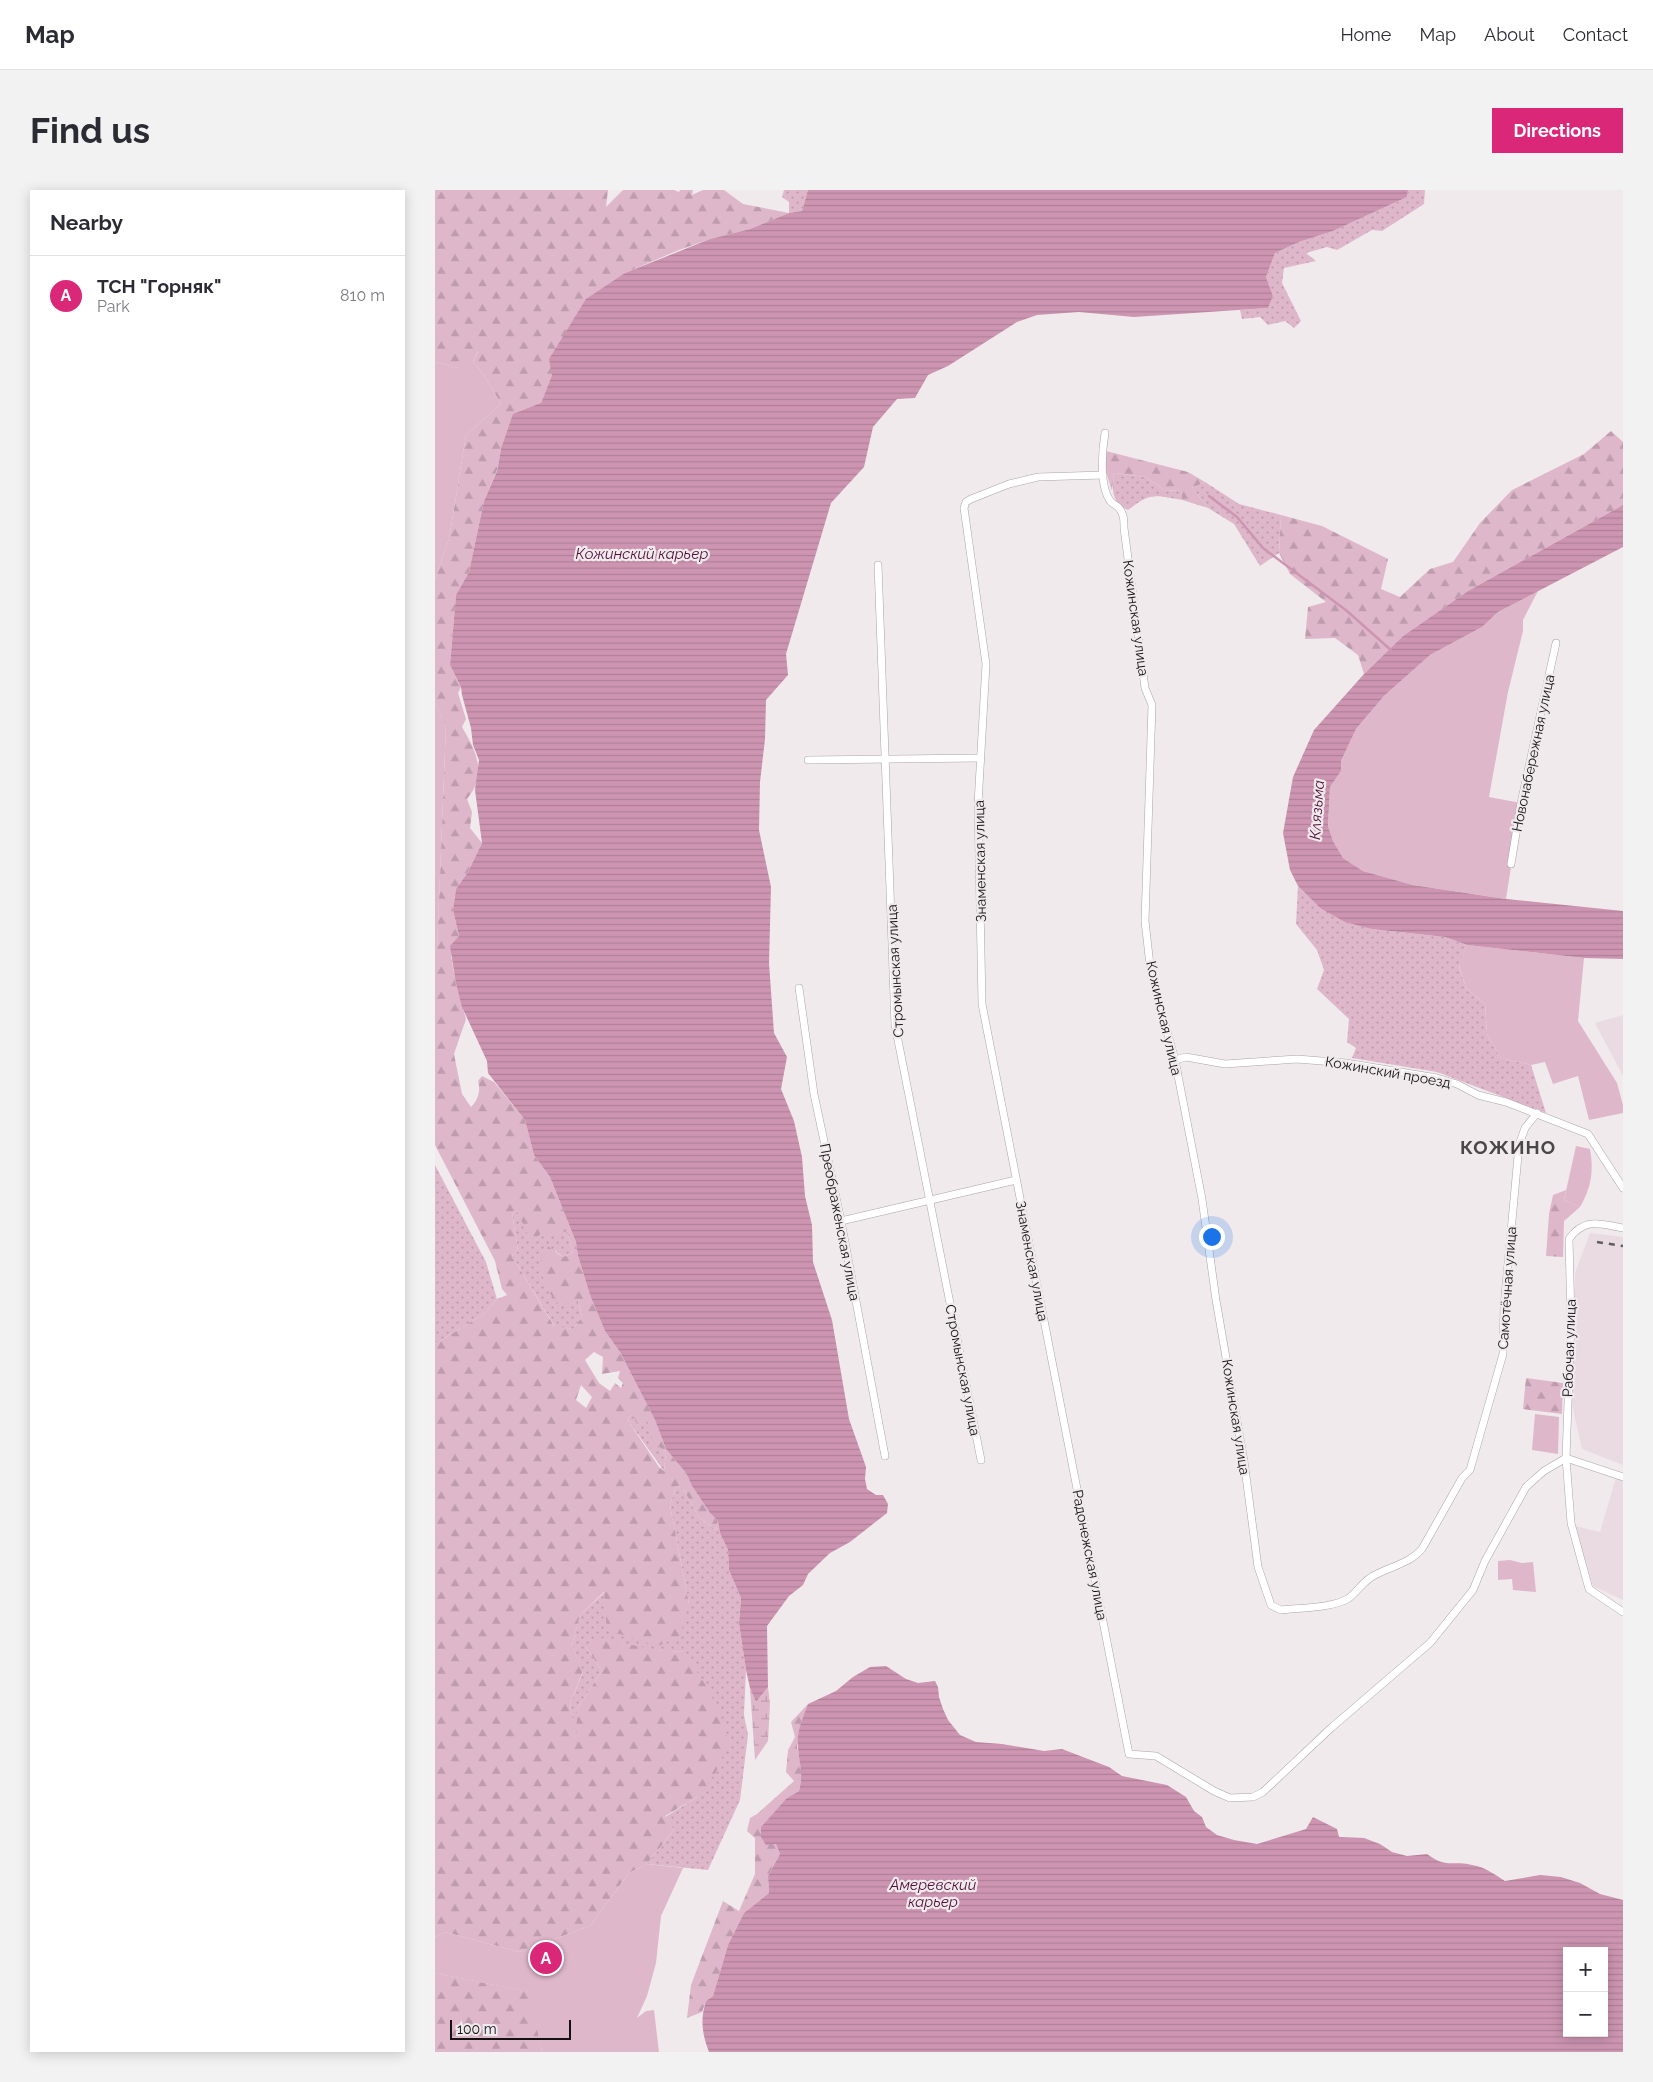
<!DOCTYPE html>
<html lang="en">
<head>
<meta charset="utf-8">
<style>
  :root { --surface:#fff; --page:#f2f2f3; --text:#2b2b33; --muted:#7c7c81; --line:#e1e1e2; --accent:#db2777 }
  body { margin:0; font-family:Raleway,sans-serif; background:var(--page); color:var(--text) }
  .controls { position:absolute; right:15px; bottom:15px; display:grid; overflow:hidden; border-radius:0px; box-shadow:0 2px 12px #0003 }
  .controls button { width:45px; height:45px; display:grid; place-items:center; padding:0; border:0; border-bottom:1px solid var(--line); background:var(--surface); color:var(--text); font:25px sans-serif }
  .scale { position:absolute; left:15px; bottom:12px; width:121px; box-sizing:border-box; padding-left:5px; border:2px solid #131112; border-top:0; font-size:14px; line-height:18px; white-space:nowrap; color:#131112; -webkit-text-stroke:4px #f0eaed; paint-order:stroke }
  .you { position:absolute; left:776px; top:1046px; width:18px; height:18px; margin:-12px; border:4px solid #fff; border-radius:50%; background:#1a73e8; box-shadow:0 0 0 8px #1a73e833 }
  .badge { display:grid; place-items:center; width:32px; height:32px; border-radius:50%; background:var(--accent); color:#fff; font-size:16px; font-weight:700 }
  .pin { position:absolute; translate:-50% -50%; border:2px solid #fff; box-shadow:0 1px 5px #0006 }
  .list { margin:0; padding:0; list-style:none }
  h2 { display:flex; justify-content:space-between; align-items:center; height:65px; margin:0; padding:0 20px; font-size:21px }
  h2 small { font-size:16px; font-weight:400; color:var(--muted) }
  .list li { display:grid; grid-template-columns:32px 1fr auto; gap:15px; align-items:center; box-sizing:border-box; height:80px; padding:0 20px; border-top:1px solid var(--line) }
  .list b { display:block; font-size:19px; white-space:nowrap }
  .list p { margin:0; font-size:16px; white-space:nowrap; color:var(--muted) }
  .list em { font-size:16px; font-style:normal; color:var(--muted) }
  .map { position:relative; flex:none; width:1188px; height:1862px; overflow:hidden; border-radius:0px }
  header { display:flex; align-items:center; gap:30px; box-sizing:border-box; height:70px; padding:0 25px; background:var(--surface); border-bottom:1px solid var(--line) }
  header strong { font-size:24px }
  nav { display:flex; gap:28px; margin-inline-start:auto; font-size:18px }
  .intro { display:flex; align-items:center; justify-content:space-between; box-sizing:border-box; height:120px; padding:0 30px }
  h1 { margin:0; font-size:35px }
  .button { padding:12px 22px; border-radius:0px; background:var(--accent); color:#fff; font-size:18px; font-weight:700 }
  main { display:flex; gap:30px; padding:0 30px }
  aside { flex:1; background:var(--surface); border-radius:0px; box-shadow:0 2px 12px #0003 }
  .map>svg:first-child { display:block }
</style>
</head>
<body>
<header>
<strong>Map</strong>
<nav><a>Home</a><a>Map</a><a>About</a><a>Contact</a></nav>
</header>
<div class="intro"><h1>Find us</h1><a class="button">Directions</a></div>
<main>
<aside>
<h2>Nearby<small></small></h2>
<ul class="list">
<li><span class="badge">A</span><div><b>ТСН &quot;Горняк&quot;</b><p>Park</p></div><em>810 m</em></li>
</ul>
</aside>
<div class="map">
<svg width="1188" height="1862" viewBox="0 0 1188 1862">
  <defs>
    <pattern id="grass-dots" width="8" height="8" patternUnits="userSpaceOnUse" patternTransform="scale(1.25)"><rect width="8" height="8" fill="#dfb7cb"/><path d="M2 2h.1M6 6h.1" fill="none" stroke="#be9cad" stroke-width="1.8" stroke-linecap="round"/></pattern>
    <pattern id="forest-firs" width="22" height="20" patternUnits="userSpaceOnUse" patternTransform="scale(1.25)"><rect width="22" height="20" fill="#dfb7cb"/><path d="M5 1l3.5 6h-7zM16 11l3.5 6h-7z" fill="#be9cad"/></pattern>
    <pattern id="wetland-marsh" width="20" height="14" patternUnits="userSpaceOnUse" patternTransform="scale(1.25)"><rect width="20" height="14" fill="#dfb7cb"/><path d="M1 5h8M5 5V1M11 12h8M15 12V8" fill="none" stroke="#be9cad"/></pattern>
    <pattern id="water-rules" width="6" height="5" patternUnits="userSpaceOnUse" patternTransform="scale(1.25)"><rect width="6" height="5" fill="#cd95b1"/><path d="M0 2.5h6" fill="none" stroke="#af7f97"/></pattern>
  </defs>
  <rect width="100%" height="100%" fill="#f0eaed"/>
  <g fill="#e9dbe1">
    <polygon points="1188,825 1188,886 1160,833"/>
    <polygon points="1155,1043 1188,1047 1188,1275 1147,1259 1137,1215 1140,1083"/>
    <polygon points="1181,1288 1188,1290 1188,1410 1158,1396 1140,1336 1165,1342"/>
  </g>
  <g fill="url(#grass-dots)">
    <polygon points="349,0 373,0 367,21 354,23 354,12 347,7"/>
    <polygon points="973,0 990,0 989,14 947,41 937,40 902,60 892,57 871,63 881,71 849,78 847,93 866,131 859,138 850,131 833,135 825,127 807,129 805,120 833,118 838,106 831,87 840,63 864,52 898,41 972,7"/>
    <path d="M679 283 711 287 729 300 746 301 747 310C719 305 716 302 693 320 676 313 677 299 679 283Z"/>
    <polygon points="770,292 804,314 846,325 844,363 825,376 799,334 773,318 757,298"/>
    <polygon points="863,696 885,718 937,739 1010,747 1032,755 1024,776 1031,798 1050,814 1052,844 1066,868 1096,875 1111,923 1002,882 917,868 921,858 912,852 914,829 882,799 889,780 882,760 861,734"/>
    <polygon points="0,975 51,1072 62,1109 49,1124 0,1154"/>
    <polygon points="81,1021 109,1039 132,1041 138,1063 128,1067 120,1060 143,1110 147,1127 138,1139 120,1137 77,1066 83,1061 77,1022"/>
    <polygon points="197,1225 202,1231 211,1227 224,1257 231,1262 229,1281 192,1229"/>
    <polygon points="241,1296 247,1297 264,1327 281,1340 283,1331 285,1343 293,1360 294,1380 306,1408 304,1433 311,1480 309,1525 313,1545 305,1610 273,1680 212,1674 239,1640 230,1627 264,1606 250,1462 151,1457 167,1481 142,1519 142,1558 135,1514 148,1482 137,1455 145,1425 170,1402 254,1414 235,1315"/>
  </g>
  <g fill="url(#forest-firs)" fill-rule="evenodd">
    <path d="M0 0H173L171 17 188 0H239L244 2 245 0H258L257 5 268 0H289L308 14 354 23 315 39 275 49 244 60 190 83 117 185 106 213 66 259 62 280 49 311 34 382 21 405 15 475 26 497 23 503 31 529 27 537C41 561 53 584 32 609L37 622 35 638 47 653 33 682 21 699 18 720 24 746 16 766 21 794 31 829 19 864 27 904 36 917C43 910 46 901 43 891L47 886 59 892 90 930 99 965 115 987 141 1052 143 1066 155 1105 170 1141 185 1162 220 1230 231 1259 251 1283 257 1296 275 1323 283 1331 281 1340 264 1327 247 1297 241 1296 235 1315 254 1414 245 1446 223 1456 172 1440 169 1402 145 1425 137 1455 148 1481 135 1514 142 1554V1519L167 1481 151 1457 161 1447 220 1460 250 1462 279 1509 294 1552 281 1582 264 1606 230 1626 239 1640 212 1674 194 1683 155 1736 84 1762 10 1742 0 1747V1154L49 1124 62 1109 72 1105 67 1099 60 1071 0 955V760L2 759 11 536 0 513V389L14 349 31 245 66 214 49 185 38 172 43 161 23 178 0 172ZM82 1021 95 1049 102 1048 109 1039 113 1047 132 1041 138 1063 128 1067 110 1054 104 1077 113 1101 125 1116 143 1110 147 1127 138 1139 119 1136 77 1066 83 1061 77 1022ZM159 1162 168 1167 167 1184 185 1181 183 1188 188 1193 186 1198 180 1193 175 1201 164 1193 150 1170ZM146 1195 157 1207 151 1218 141 1210ZM197 1225 205 1238 211 1228 218 1245 214 1254 218 1260 224 1257 231 1262 229 1281 224 1277 192 1229Z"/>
    <polygon points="1176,241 1188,252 1188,315 1033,401 968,446 929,484 923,465 900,448 870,449 873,417 891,412 855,384 844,363 846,325 887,336 953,369 946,399 965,407 995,379 1018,372 1045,333 1077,300 1149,264"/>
    <polygon points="671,261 753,282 770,292 757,298 773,318 747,310 746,301 729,300 711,287 679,283 677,301 671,282"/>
    <polygon points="1131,1000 1129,1010 1145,1017 1129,1031 1128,1067 1111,1066 1114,1024 1118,1005"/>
    <polygon points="1091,1188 1128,1193 1127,1224 1088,1219"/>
    <polygon points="373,1514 366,1533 362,1556 367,1584 364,1601 352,1608 341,1654 345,1664 333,1686 334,1703 309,1723 293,1755 278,1806 271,1811 267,1822 252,1828 256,1795 288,1711 304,1721 320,1684 320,1648 312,1641 315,1628 322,1624 359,1591 351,1582 353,1560 360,1547 356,1532"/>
    <polygon points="0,1783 95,1802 107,1862 0,1862"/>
  </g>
  <polygon fill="url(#wetland-marsh)" points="333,1497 335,1514 333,1551 320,1570 315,1498 321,1512"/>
  <g fill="#dfb7cb">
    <polygon points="43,160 38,172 49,185 66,214 31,245 14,349 0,389 0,172 23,178 27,170"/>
    <polygon points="1103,401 1088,430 1088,441 1073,502 1054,607 1086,613 1071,709 978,695 928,681 908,668 898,651 893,636 895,597 906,581 906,571 921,539 949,506 995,465 1047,437 1063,422"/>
    <polygon points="0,513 11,536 2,759 0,760"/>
    <polygon points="1032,755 1149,768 1143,831 1182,893 1188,915 1188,923 1154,930 1143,886 1118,894 1110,872 1096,875 1066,868 1052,844 1050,814 1031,798 1024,775"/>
    <path d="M1141 956 1155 959C1159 982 1156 998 1145 1017L1129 1010Z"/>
    <polygon points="1100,1224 1124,1227 1123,1264 1097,1260"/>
    <polygon points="1075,1370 1087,1373 1098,1372 1101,1402 1078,1400 1077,1389 1063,1390 1063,1371"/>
    <polygon points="212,1674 248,1678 226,1726 221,1773 212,1806 202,1828 211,1821 219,1820 224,1862 107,1862 94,1802 0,1783 0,1747 10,1742 84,1762 155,1736 194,1683"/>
  </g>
  <g fill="url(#water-rules)" fill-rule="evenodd">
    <polygon points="373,0 973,0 972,7 898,41 864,52 840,63 831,87 838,106 833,118 699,127 644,122 602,125 582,132 513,176 493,185 480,208 462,209 438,237 429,277 396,313 351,464 353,485 331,510 330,549 325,592 324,640 336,697 334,773 339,843 352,867 346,899 359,931 367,967 370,1006 377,1035 378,1072 397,1130 414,1229 431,1277 430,1289 432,1299 441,1305 448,1305 453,1314 452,1323 415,1352 395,1363 373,1384 368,1395 354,1406 332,1436 333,1497 321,1512 315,1498 311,1480 304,1433 306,1408 294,1380 293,1360 285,1343 283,1331 275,1323 257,1296 251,1283 231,1259 220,1230 185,1162 170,1141 155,1105 143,1066 141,1052 115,987 99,965 90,930 53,883 52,871 27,817 21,794 15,756 24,746 18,720 21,699 33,682 47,653 40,600 44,570 38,555 36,538 27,505 26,497 15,475 21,405 34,382 49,311 62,281 66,259 78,224 106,213 117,185 114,169 151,109 190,83 275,49 315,39 354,23 367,21"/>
    <polygon points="1188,315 1188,357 1063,422 1047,437 995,465 949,506 921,539 906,571 906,581 895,597 893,636 898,651 908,668 928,681 978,695 1071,709 1188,721 1188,769 1149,768 1032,755 1010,747 937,739 910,732 885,718 863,696 855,680 848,643 858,587 879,540 929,484 968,446 1033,401"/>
    <path d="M451 1476 471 1489 483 1493 500 1491 503 1497 504 1507 508 1519 513 1530 525 1545 541 1552 567 1554 609 1561 627 1559 674 1577 687 1586 732 1595 751 1607 759 1621 767 1627 771 1637 782 1645 799 1650 822 1654 871 1639 878 1627 902 1639 904 1647 929 1648 945 1654 957 1662 972 1666 992 1664C1012 1679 1016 1670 1037 1675 1050 1677 1059 1684 1070 1691L1105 1685 1126 1687 1145 1693 1165 1704 1188 1710V1862H274C267 1844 265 1829 271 1811L278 1806 293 1755 309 1723 334 1703 333 1686 345 1664 341 1654 331 1655 326 1647V1637L352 1608 364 1601C369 1579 364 1577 363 1557 361 1543 368 1527 373 1514L401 1501 418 1487 435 1477ZM1132 1761H1169V1843H1132Z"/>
  </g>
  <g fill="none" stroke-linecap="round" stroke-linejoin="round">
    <polyline stroke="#cd95b1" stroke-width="2.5" points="774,306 802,327 828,358 912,421 957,461"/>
    <defs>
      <g id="minor">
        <path d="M670 243C667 261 664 297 676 312 678 314 681 315 683 317 689 323 689 330 689 338L710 498 717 515 710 731 716 784 740 870 767 1009 781 1110 809 1271 823 1377 836 1415 846 1420C864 1418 899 1418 914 1408 923 1401 929 1390 940 1385 956 1376 974 1374 987 1359L1027 1288 1035 1280 1068 1164 1069 1117 1084 955 1090 938 1102 923"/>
        <polyline points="668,285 603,287 574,294 536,309 531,312 529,318 551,474 543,614 547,814 694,1564 721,1566 779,1601 795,1608 818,1607 828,1602 896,1538 995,1453 1038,1400 1050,1371 1091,1297 1109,1281 1131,1268"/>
        <polyline points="443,375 460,835 546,1270"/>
        <polyline points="373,570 545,568"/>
        <polyline points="1076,674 1086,613 1121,453"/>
        <polyline points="364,798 379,904 406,1031 450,1266"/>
        <polyline points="740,870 751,867 790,874 862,869 911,873 1002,888 1022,894 1043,905 1071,912 1153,944 1188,998"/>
        <polyline points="406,1031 581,990"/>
        <path d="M1188 1038C1165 1034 1150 1027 1134 1049L1136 1131 1131 1268 1136 1333 1154 1399 1188 1422"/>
        <polyline points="1131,1268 1188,1287"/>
      </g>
    </defs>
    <use href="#minor" stroke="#aaa4a6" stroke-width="8"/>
    <use href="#minor" stroke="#fff" stroke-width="7"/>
    <polyline stroke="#615d5f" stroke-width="2.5" stroke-dasharray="6 6" stroke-linecap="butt" points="1162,1052 1188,1056"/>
  </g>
  <g text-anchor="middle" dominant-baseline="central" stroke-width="4.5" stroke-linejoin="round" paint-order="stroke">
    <g font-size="14" fill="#131112" stroke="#f0eaed">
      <text transform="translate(701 428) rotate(82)">Кожинская улица</text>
      <text transform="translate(1098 563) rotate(-78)">Новонабережная улица</text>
      <text transform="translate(545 671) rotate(-91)">Знаменская улица</text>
      <text transform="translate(460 781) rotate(-93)">Стромынская улица</text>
      <text transform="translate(729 828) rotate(77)">Кожинская улица</text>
      <text transform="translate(953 882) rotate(10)">Кожинский проезд</text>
      <text transform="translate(405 1032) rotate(79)">Преображенская улица</text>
      <text transform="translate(597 1071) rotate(79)">Знаменская улица</text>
      <text transform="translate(1072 1098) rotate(-86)">Самотёчная улица</text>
      <text transform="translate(1134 1158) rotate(-88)">Рабочая улица</text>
      <text transform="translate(528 1180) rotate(79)">Стромынская улица</text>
      <text transform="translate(801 1227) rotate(81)">Кожинская улица</text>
      <text transform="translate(655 1365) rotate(79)">Радонежская улица</text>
    </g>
    <g font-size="15" font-style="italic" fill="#500d37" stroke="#f0eaed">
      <text x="207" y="364">Кожинский карьер</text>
      <text transform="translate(882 620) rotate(-86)">Клязьма</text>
      <text x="498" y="1695">Амеревский<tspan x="498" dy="17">карьер</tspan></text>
    </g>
    <g font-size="19" font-weight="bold" letter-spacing="1" fill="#4b4648" stroke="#f0eaed">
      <text x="1073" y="957">КОЖИНО</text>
    </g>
  </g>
</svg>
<div class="controls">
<button>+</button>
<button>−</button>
</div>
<div class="scale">100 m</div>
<div class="you"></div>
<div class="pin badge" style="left:111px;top:1768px">A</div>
</div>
</main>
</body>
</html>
